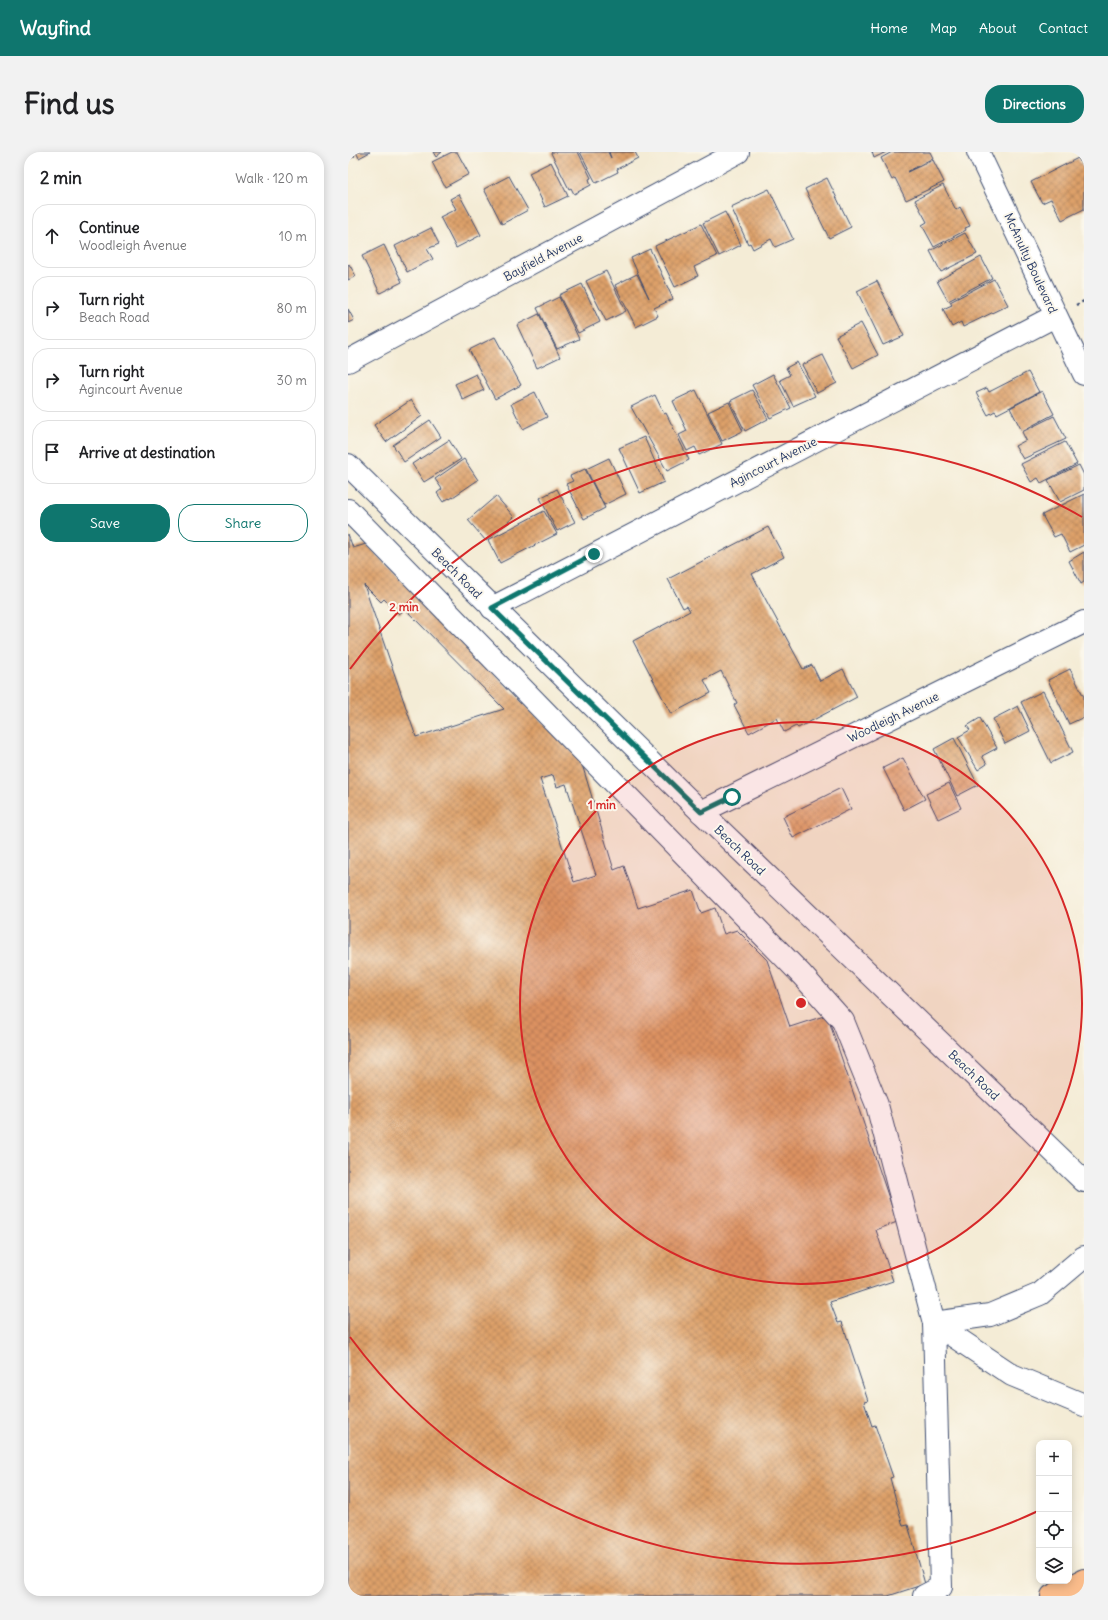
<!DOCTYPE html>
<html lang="en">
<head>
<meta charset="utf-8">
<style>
  :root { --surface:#fff; --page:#f2f2f2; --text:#202124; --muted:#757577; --line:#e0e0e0; --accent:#0f766e }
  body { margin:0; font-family:Delius,sans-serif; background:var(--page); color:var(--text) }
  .controls { position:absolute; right:12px; bottom:12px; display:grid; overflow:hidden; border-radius:8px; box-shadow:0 2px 10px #0003 }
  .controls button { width:36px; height:36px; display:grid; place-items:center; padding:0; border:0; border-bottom:1px solid var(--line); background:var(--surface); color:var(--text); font:20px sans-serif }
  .stop { position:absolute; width:12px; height:12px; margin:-9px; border:3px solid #0f766e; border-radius:50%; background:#fff }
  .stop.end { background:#0f766e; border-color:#fff; box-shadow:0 1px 4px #0008 }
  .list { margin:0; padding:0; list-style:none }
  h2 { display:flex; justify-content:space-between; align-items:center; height:52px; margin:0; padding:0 16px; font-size:17px }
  h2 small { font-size:13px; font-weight:400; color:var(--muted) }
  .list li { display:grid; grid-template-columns:26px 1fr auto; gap:12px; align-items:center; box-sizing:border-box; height:64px; margin:0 8px 8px; padding:0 8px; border:1px solid var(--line); border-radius:16px }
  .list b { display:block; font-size:15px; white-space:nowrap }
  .list p { margin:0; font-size:13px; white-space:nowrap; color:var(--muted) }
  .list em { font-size:13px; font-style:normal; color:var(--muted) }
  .actions { display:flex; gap:8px; padding:12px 16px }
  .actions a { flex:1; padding:9px 0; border:1px solid var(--accent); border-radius:16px; text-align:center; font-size:14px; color:var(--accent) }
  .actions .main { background:var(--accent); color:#fff }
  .icon { flex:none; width:22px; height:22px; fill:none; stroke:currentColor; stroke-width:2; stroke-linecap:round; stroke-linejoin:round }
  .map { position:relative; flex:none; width:736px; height:1444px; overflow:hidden; border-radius:16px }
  header { display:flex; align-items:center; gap:24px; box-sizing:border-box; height:56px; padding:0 20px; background:var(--accent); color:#fff }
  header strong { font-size:19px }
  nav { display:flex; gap:22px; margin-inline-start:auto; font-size:14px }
  .intro { display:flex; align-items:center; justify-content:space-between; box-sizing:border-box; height:96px; padding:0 24px }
  h1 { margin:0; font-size:28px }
  .button { padding:10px 18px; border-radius:16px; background:var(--accent); color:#fff; font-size:14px; font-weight:700 }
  main { display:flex; gap:24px; padding:0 24px }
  aside { flex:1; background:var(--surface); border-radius:16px; box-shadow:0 2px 10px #0003 }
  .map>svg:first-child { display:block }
</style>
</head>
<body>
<header>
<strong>Wayfind</strong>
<nav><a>Home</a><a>Map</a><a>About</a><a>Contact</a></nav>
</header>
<div class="intro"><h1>Find us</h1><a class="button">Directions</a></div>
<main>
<aside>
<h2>2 min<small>Walk · 120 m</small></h2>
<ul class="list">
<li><svg class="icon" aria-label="ahead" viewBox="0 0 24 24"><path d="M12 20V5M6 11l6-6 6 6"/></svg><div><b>Continue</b><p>Woodleigh Avenue</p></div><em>10 m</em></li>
<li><svg class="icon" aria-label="right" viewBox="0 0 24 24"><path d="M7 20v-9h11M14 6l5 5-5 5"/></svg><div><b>Turn right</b><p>Beach Road</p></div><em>80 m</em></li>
<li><svg class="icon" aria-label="right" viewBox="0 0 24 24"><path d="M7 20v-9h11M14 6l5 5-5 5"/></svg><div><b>Turn right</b><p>Agincourt Avenue</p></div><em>30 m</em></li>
<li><svg class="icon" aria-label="arrive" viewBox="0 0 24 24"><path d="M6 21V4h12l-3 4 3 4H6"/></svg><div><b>Arrive at destination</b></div></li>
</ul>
<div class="actions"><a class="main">Save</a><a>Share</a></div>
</aside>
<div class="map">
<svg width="736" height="1444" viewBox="0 0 736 1444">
  <defs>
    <pattern id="building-cross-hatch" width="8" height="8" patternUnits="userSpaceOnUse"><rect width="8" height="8" fill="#dda069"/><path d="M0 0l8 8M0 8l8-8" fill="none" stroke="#b2835a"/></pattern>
  </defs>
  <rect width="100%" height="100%" fill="#fbf7ec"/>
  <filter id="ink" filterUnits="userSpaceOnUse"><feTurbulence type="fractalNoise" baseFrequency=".025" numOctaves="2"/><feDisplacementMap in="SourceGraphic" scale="8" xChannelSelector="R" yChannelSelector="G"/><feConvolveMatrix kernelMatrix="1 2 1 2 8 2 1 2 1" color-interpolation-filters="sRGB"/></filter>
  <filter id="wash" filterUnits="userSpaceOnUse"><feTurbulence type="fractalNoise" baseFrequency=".012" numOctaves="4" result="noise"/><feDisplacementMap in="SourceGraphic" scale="16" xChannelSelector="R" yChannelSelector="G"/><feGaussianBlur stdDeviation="0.9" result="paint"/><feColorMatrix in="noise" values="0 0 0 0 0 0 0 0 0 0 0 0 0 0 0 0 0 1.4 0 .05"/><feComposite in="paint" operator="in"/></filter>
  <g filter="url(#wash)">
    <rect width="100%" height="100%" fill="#f4ecd6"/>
    <g id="blocks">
      <g fill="url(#building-cross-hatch)" fill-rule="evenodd">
        <polygon points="0,0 5,0 7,4 0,8"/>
        <polygon points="8,0 22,0 11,6"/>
        <polygon points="85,0 94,0 88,5"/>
        <polygon points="104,0 109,0 121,22 97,35 84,10"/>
        <polygon points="204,0 230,0 243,26 241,27 243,33 226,42 223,36 221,37 203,1"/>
        <polygon points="232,0 260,0 263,6 261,0 287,0 290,6 269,17 270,20 248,31"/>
        <polygon points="524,0 538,0 526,6"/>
        <polygon points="544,0 582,0 585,6 559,20 585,8 596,30 558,48 547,26 544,28 533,6"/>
        <polygon points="730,6 736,17 736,57 714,68 703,47 694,51 683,30"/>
        <polygon points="203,10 220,44 197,55 181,21"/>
        <polygon points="161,24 180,58 154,72 136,37"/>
        <polygon points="479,26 503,75 481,86 457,37"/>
        <polygon points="595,33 608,58 612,55 622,74 617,76 618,78 586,95 574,73 579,70 567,48"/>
        <polygon points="421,37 445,87 427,95 423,87 405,97 402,91 400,92 383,55"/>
        <polygon points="111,42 133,83 108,96 92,65 108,57 102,47"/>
        <polygon points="377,60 393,93 371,104 355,71"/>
        <polygon points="353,72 369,104 346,115 350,124 327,135 307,94"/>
        <polygon points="83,76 91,92 79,97 85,107 59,120 47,94"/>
        <polygon points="617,81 629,102 593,120 582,99"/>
        <polygon points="36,93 54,130 32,141 14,104"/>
        <polygon points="302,97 325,147 306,156 310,164 288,175 267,133 289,122 301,146 283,106"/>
        <polygon points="633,105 644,126 600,149 589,129"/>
        <polygon points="1,112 8,124 0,128 0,113"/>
        <polygon points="258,119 278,159 258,169 238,129"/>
        <polygon points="646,127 660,153 615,175 613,170 604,175 595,157 604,153 602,150"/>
        <polygon points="529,129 556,184 535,193 509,139"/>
        <polygon points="234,132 252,170 230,181 211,143"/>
        <polygon points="211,145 231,187 209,197 189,156"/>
        <polygon points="0,157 6,168 0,171"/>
        <polygon points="191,162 212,205 189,216 169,173"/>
        <polygon points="513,171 530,203 505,216 488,184"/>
        <polygon points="147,185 173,233 147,247 121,198"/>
        <polygon points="475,203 489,231 469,241 454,213"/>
        <polygon points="449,210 467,244 445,254 432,228 442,223 438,216"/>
        <polygon points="680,220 691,240 649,262 647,259 640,263 628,241 639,236 641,240"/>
        <polygon points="128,222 136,238 115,248 107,232"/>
        <polygon points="425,222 443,256 422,266 404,233"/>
        <polygon points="348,238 374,292 351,303 347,295 339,299 331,283 339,279 325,249"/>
        <polygon points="404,238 420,267 397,279 382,249"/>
        <polygon points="694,239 706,262 674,279 662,256"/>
        <polygon points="187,240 199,265 175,277 163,252"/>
        <polygon points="307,243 316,262 318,261 341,308 319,319 283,255"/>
        <polygon points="63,248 74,264 38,290 26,273"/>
        <polygon points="381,250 395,279 374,289 360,260"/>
        <polygon points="706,264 718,287 675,307 667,294 678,288 674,280"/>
        <polygon points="82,268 93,285 56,310 45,293"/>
        <polygon points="296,285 316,330 292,341 271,296"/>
        <polygon points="101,288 113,307 76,330 64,312"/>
        <polygon points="717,290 729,312 693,331 690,326 683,330 673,312"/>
        <polygon points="261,306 278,342 256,353 238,317"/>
        <polygon points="116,307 130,328 102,347 101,346 95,350 89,341 94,337 87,327"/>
        <polygon points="731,313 736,323 736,338 712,350 700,328"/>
        <polygon points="237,317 257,356 236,367 218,332 225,329 222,324"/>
        <polygon points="209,337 227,370 209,379 192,346"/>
        <polygon points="736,342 736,393 722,400 713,382 706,385 694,363"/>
        <polygon points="148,344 166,365 138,389 120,368"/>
        <polygon points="196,359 209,382 152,411 140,388"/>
        <polygon points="420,375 436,405 404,422 455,517 464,513 472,529 495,517 509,545 450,576 448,574 436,580 429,566 401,581 386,553 389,551 373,519 356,528 363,541 323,562 285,489 342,459 339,454 335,456 320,427"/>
        <path d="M0 382 5 396 18 392 233 609 266 718 276 714 290 756 345 738 353 761 367 756 376 782 389 778 419 808 442 875 479 863 549 1070 528 1078 545 1129 482 1150 490 1171 494 1170 520 1249 516 1250 524 1274 527 1273 545 1325 542 1326 555 1374 560 1373 577 1432 540 1444H0ZM16 433 33 450 36 447 51 462 57 457 156 557 68 585ZM205 623 209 635 218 632 248 723 226 730 192 627Z"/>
        <polygon points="736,400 736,430 733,432 721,409"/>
        <polygon points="722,517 736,545 736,565 721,572 700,528"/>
        <polygon points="695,539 725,600 703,611 673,550"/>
        <polygon points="670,554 682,579 657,592 645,567"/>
        <polygon points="632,566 649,596 634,604 639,612 630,618 610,585 622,578 619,574"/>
        <polygon points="606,586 630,633 609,644 586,597"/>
        <polygon points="555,606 577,647 556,658 535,616"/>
        <polygon points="601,631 613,656 590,667 578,642"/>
        <polygon points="493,636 503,657 445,686 435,665"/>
      </g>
    </g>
  </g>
  <g filter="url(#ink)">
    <use href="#blocks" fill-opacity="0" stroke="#3c4b70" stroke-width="1"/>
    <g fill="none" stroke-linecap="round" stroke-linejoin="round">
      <defs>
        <g id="minor">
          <polyline points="630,0 736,222"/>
          <polyline points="0,209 390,0"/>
          <polyline points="0,313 353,660 736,1029"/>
          <polyline points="0,358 454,823 495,869 529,953 586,1171 593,1435 576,1444"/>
          <polyline points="144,456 707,164"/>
          <polyline points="353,660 736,470"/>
          <polyline points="586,1171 664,1223 736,1253"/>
          <polyline points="586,1171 642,1163 692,1142 736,1105"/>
        </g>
        <polyline id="major" points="704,1444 736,1428"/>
      </defs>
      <use href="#minor" stroke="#3c4b70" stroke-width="24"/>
      <use href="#major" stroke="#3c4b70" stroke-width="24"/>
      <polyline stroke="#3c4b70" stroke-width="2.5" stroke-dasharray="3 3" stroke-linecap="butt" points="728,153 736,149"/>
      <use href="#minor" stroke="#fff" stroke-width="22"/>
      <use href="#major" stroke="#fabc8b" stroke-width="22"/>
    </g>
  </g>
  <g fill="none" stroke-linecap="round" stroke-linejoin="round" filter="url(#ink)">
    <polyline stroke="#0f766e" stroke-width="5" points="246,402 144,456 353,660 384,645"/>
  </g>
  <circle cx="453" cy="851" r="281" fill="#d62828" fill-opacity=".12"/>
  <g fill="none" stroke="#d62828" stroke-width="2">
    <circle cx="453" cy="851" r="281"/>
    <path d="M690 1359A561 561 0 0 1 2 1185M2 517A561 561 0 0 1 734 365"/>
  </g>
  <g text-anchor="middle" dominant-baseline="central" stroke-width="4" stroke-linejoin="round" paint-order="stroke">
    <g font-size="12" fill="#1b2f5e" stroke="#fbf7ec">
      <text transform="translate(195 105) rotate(-28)">Bayfield Avenue</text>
      <text transform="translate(683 111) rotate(65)">McAnulty Boulevard</text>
      <text transform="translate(425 310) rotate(-27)">Agincourt Avenue</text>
      <text transform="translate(109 421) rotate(45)">Beach Road</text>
      <text transform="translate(545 565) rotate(-26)">Woodleigh Avenue</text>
      <text transform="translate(392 698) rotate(44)">Beach Road</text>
      <text transform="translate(626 923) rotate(44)">Beach Road</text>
    </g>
  </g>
  <circle cx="453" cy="851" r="6" fill="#d62828" stroke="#fbf7ec" stroke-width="2"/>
  <g font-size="12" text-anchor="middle" font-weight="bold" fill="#d62828" stroke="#fbf7ec" stroke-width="4" stroke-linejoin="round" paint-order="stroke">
    <text x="56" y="459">2 min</text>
    <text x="254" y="657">1 min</text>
  </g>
</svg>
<div class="controls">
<button>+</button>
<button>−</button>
<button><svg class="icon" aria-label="locate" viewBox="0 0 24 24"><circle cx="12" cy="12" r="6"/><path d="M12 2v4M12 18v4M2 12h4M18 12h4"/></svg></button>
<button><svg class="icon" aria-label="layers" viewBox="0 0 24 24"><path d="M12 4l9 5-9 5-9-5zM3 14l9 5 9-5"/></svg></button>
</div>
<div class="stop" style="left:384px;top:645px"></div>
<div class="stop end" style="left:246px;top:402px"></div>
</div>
</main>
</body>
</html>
